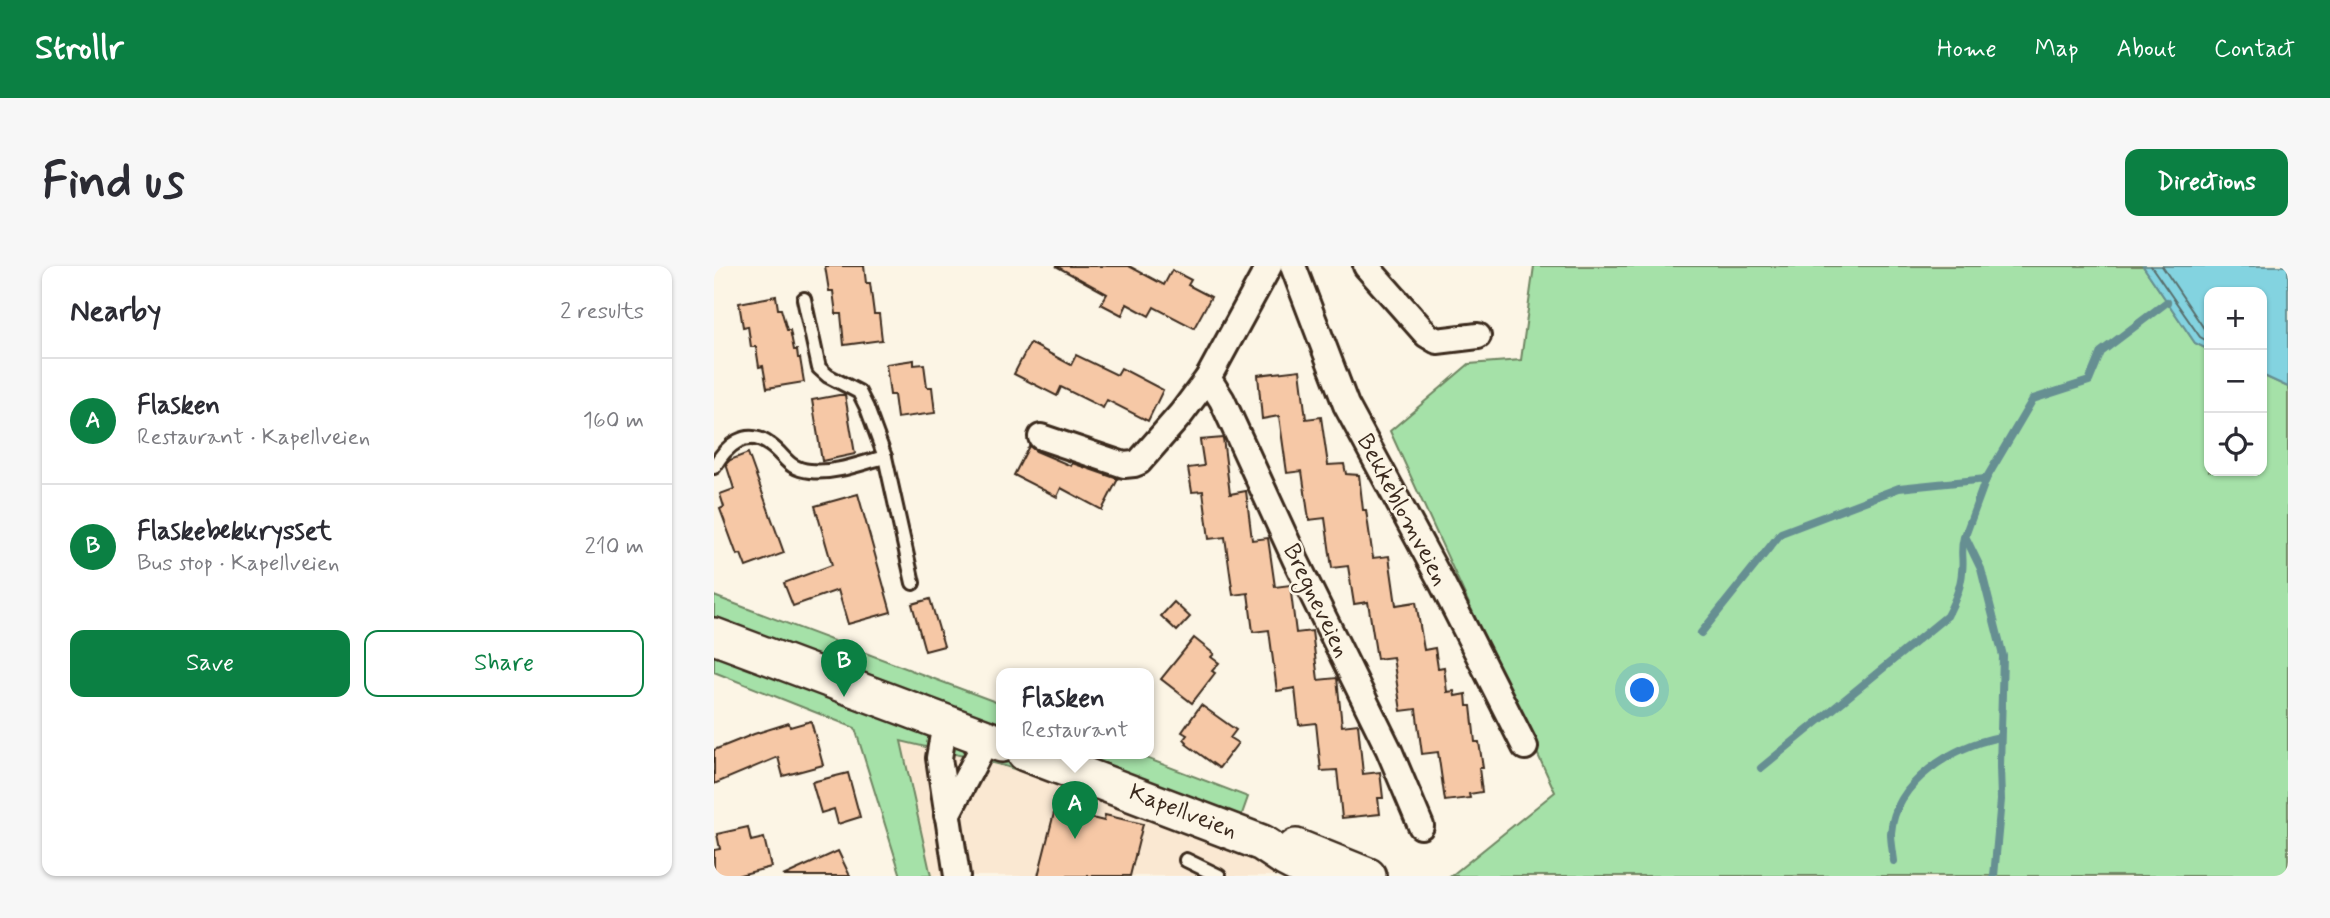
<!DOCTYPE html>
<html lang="en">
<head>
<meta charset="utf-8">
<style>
  :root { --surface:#fff; --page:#f7f7f7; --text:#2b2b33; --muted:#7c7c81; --line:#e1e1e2; --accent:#0b8043 }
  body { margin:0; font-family:Mynerve,sans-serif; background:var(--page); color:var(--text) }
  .controls { position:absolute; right:21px; top:21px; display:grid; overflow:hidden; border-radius:14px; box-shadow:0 2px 5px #0004 }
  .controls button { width:63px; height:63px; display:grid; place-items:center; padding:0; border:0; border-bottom:2px solid var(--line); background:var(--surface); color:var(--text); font:35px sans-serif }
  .you { position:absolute; left:929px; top:425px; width:24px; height:24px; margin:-18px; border:5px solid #fff; border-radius:50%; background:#1a73e8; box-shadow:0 0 0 10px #1a73e833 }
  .badge { display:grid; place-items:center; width:46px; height:46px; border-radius:50%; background:var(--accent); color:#fff; font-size:23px; font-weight:700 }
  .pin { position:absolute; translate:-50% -58px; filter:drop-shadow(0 2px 4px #0008) }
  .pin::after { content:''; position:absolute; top:37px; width:24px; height:21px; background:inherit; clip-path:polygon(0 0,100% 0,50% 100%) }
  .popup { position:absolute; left:282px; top:402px; width:158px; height:91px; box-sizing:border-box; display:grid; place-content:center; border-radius:14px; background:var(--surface); filter:drop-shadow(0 2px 5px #0005); font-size:23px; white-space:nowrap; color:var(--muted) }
  .popup b { font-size:26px; color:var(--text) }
  .popup::after { content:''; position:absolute; left:50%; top:100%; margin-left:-14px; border:14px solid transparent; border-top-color:var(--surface) }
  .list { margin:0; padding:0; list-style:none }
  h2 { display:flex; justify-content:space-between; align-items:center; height:91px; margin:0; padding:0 28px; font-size:30px }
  h2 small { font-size:23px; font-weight:400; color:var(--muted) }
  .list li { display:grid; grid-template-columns:46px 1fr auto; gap:21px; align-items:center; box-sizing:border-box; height:126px; padding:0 28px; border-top:2px solid var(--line) }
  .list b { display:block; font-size:26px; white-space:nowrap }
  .list p { margin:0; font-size:23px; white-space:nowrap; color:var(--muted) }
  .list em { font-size:23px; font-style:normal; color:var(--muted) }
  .actions { display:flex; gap:14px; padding:21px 28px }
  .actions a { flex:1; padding:16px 0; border:2px solid var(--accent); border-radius:14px; text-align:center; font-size:24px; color:var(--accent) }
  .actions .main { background:var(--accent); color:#fff }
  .icon { flex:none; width:38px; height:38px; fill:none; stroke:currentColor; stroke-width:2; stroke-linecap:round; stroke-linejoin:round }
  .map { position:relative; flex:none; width:1574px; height:610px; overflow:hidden; border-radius:14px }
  header { display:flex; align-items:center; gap:42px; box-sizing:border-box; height:98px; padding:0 35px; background:var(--accent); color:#fff }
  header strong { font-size:33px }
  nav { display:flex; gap:38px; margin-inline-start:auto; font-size:24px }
  .intro { display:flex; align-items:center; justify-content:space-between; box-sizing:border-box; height:168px; padding:0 42px }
  h1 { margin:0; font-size:49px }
  .button { padding:18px 32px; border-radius:14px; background:var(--accent); color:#fff; font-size:24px; font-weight:700 }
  main { display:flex; gap:42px; padding:0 42px }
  aside { flex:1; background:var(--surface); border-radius:14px; box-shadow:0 2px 5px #0004 }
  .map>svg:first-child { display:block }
</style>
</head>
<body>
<header>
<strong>Strollr</strong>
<nav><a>Home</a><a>Map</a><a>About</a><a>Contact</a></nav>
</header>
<div class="intro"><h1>Find us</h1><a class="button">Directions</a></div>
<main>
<aside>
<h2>Nearby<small>2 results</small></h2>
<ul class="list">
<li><span class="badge">A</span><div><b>Flasken</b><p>Restaurant · Kapellveien</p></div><em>160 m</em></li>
<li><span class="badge">B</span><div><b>Flaskebekkrysset</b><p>Bus stop · Kapellveien</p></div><em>210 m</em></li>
</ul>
<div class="actions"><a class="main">Save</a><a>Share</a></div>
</aside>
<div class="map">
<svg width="1574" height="610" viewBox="0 0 1574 610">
  <rect width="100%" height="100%" fill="#fcf5e5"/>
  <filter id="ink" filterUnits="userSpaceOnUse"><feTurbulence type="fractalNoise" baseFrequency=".0143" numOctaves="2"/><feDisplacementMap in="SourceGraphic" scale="14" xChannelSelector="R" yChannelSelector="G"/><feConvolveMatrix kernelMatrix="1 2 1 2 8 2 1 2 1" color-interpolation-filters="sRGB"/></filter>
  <g filter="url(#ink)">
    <polygon fill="#fae8d2" points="186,475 291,500 437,548 580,610 217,610"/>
    <g fill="#a5e1a8" stroke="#708663" stroke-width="2">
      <polygon points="820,0 1429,0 1481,77 1495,84 1495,205 1548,205 1548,109 1574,121 1574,610 737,610 841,526 676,165 755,98 807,94"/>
      <polygon points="0,330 287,438 288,487 419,487 534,531 517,579 437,548 291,500 187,475 217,610 187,610 141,462 0,406"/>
    </g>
    <polygon fill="#83d3e0" stroke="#668f92" stroke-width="2" points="1429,0 1574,0 1574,121 1548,109 1548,26 1495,26 1495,84 1481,77"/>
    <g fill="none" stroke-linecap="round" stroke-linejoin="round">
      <g stroke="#586e6c" stroke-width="2">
        <polyline points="1437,0 1486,71 1495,76"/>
        <polyline points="1448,0 1491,64 1495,66"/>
      </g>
      <g stroke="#668f92" stroke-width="8">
        <polyline points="987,367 1067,267 1185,222 1272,213"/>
        <path d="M1047 502 1233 350C1240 337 1247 321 1248 306 1250 292 1246 286 1250 271"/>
        <path d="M1180 595C1179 586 1177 576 1177 567 1181 515 1240 480 1286 471"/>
        <polyline points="1280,610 1287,534 1286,501 1289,390 1267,303 1251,270 1272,213 1319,133 1375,115 1387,86 1453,36"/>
      </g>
    </g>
    <g fill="#f6c8a6" stroke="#3b2a1e" stroke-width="2">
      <polygon points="111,0 150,0 152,17 156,17 160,48 165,48 168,74 130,79 127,48 122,48 119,25 115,25"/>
      <polygon points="342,0 415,0 450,19 458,4 477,14 474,19 497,31 480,62 440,41 435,50 413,38 408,49 387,38 393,28"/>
      <polygon points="62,30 64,43 67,43 73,64 76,64 80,84 83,84 84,92 86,92 90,116 53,122 49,100 45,101 42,81 37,81 34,60 29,61 25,37"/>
      <polygon points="316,77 357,99 362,89 403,109 407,102 449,124 434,155 393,134 389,142 347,121 343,130 300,108"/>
      <polygon points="200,94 200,99 210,98 213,121 218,121 221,147 183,152 180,129 176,129 172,98"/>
      <polygon points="586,104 592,153 607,151 614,199 630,198 632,208 645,209 649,244 652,244 659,292 675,290 682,339 702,336 710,384 721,382 724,402 730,401 733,426 740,425 741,430 752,428 753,440 757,440 761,476 765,476 769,502 765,502 768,526 755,528 756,532 731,535 724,486 708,488 702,443 687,445 679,391 663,393 654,336 640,338 634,300 618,302 611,252 595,254 588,205 573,207 565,150 548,153 544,109"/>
      <polygon points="125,129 131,129 141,188 108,195 98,134"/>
      <polygon points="509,172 516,228 532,225 538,274 554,272 561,321 576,319 582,367 598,365 604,414 623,412 628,460 644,458 649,508 666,506 669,532 664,532 666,548 628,552 623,504 607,505 602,457 585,459 581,422 563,425 555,364 539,366 534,327 519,329 511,271 495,273 489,225 478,226 474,202 490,200 486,174"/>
      <polygon points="315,180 322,185 357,200 358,197 404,213 388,244 347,222 343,231 300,209"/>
      <polygon points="34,187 70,287 32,301 27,288 23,289 6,243 10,241 6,228 20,223 12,198 16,194"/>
      <polygon points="144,228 177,346 134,358 124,324 79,340 70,317 118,299 101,240"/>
      <polygon points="216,333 230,380 211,385 198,338"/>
      <polygon points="460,336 476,351 463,365 447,350"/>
      <polygon points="480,372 500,388 497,391 505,397 498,405 501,407 478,437 447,413"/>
      <polygon points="487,439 522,464 516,472 524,477 505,502 472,478 473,476 470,473 473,469 468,466"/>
      <polygon points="97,455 109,499 69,510 64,491 0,518 0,484 40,468 75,457 76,461"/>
      <polygon points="134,507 146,551 124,558 120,543 107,547 98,516"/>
      <polygon points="341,543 390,555 391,549 429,558 416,610 324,610"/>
      <polygon points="34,561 37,575 50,572 57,601 22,610 0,610 0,584 6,583 3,568"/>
      <polygon points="124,585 136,610 69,610"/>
    </g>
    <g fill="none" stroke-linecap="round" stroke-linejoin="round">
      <defs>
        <g id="lane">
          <polyline points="90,33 105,102 114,110 145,126 153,142 171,191 199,317"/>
          <path d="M0 201C12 180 32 161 56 179 72 190 73 203 96 205 121 208 147 197 171 191"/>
          <polyline points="472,594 505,610"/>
        </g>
        <g id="street">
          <polyline points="579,0 632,139 728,317 811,481"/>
          <polyline points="652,0 713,69 723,75 764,70"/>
          <polyline points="494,112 508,134 582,295 675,484 707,560"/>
          <polyline points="327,171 410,199 420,198 425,196 467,148 494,112 555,0"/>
          <polyline points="231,457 225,492 243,610"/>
          <polyline points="233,549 273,473"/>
        </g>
        <g id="secondary">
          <polyline points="0,370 288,478"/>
          <polyline points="311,487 548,577 572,593 605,610"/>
          <polyline points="582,581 654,610"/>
        </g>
      </defs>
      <use href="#lane" stroke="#3b2a1e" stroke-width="18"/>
      <use href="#street" stroke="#3b2a1e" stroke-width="30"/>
      <use href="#secondary" stroke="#3b2a1e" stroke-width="40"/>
      <use href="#lane" stroke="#fcf5e5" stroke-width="12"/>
      <use href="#street" stroke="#fcf5e5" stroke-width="24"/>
      <use href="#secondary" stroke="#fcf5e5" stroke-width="35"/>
    </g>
  </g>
  <g text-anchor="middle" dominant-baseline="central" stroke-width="5" stroke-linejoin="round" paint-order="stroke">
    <g font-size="24" fill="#3b2a1e" stroke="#fcf5e5">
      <text transform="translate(688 244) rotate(62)">Bekkeblomveien</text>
      <text transform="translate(602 335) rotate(64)">Bregneveien</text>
      <text transform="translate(469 546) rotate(21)">Kapellveien</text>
    </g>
  </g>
</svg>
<div class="controls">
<button>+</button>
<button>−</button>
<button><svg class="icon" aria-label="locate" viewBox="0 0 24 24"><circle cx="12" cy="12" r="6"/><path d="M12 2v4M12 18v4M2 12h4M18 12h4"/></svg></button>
</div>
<div class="you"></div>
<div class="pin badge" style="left:361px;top:573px">A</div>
<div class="popup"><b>Flasken</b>Restaurant</div>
<div class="pin badge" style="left:130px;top:431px">B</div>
</div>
</main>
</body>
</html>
